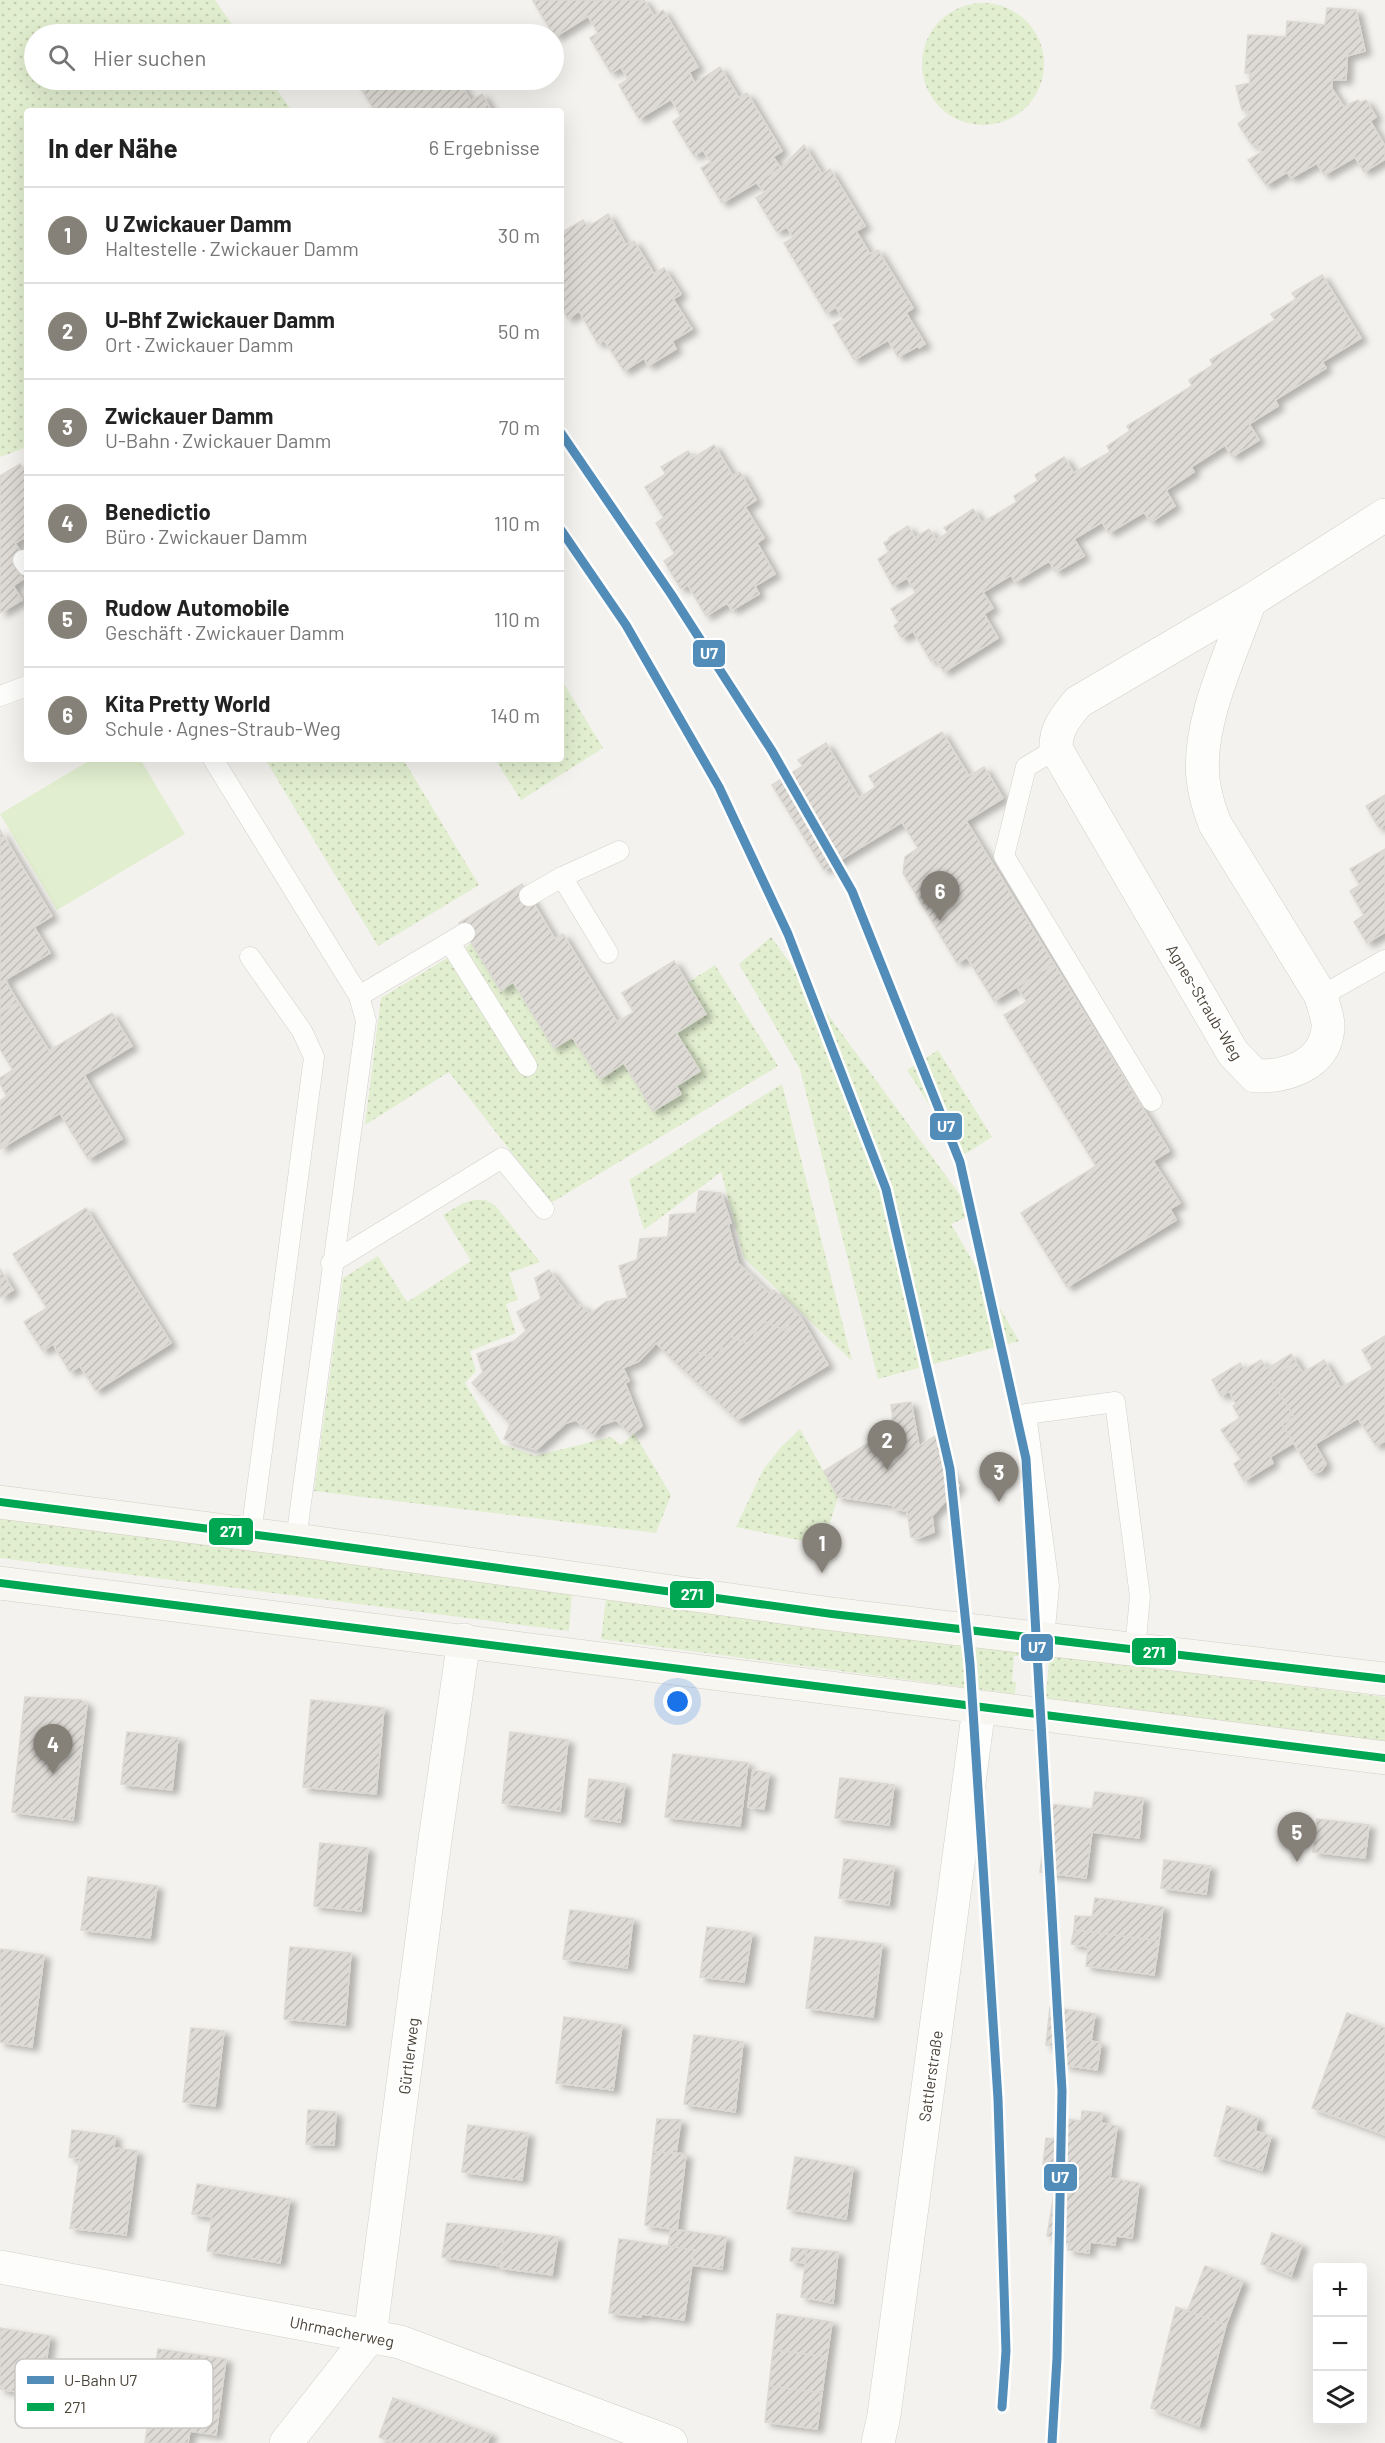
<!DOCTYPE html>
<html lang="de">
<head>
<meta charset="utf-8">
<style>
  :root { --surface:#fff; --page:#f2f2f2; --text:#222; --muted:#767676; --line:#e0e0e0; --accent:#868178 }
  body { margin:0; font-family:Barlow,sans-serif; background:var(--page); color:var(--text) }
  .controls { position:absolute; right:18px; bottom:18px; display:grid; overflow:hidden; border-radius:6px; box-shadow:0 6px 24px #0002 }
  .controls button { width:54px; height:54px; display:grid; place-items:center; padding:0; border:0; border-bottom:2px solid var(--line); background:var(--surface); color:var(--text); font:30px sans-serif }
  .you { position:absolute; left:678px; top:1702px; width:21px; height:21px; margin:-15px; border:4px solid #fff; border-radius:50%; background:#1a73e8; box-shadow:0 0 0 9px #1a73e833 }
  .badge { display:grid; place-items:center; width:39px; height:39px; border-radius:50%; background:var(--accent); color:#fff; font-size:20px; font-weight:700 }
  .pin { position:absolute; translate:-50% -50px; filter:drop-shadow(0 2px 3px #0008) }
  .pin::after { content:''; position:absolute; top:32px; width:21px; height:18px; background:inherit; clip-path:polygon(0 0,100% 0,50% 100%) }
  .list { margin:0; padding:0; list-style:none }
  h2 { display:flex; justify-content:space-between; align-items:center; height:78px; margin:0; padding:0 24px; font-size:26px }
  h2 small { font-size:20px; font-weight:400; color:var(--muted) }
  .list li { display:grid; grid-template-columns:39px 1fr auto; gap:18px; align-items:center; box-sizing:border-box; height:96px; padding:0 24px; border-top:2px solid var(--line) }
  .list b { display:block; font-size:22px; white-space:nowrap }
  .list p { margin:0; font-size:20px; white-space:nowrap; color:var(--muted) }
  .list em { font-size:20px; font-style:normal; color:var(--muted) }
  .icon { flex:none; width:33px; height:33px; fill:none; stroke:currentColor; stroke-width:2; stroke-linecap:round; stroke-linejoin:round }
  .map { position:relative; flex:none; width:1385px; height:2443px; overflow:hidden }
  .search { position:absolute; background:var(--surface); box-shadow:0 6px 24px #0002; left:24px; top:24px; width:540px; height:66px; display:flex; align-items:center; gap:15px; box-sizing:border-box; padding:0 21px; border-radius:33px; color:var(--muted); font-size:22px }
  .panel { position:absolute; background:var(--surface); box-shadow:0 6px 24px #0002; left:24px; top:108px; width:540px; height:654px; border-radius:6px }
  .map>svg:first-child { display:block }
</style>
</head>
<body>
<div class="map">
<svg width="1385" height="2443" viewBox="0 0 1385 2443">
  <defs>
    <pattern id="grass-dots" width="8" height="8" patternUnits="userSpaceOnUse" patternTransform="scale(1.5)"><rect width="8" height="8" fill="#e1eecf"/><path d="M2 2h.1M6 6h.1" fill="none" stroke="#c3cdb2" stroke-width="1.8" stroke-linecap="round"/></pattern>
    <pattern id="building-hatch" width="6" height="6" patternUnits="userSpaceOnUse" patternTransform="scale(1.5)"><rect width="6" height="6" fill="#dedbd6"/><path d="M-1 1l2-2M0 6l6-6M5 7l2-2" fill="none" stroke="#c0bdb8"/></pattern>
    <filter id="shadow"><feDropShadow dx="6" dy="4" stdDeviation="3" flood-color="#0004"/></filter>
  </defs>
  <rect width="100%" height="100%" fill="#f4f2ee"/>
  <g fill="url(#grass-dots)">
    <polygon points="0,0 215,0 239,34 34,34 34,80 270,80 292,111 27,111 27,447 0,457"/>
    <circle cx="983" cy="64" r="61"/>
    <polygon points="561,679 603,748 521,800 495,759 561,759"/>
    <polygon points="265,759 403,759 479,885 378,946"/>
    <polygon points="771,937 974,1214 951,1224 1019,1341 878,1379 800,1069 739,964"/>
    <polygon points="472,943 502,990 513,982 554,1048 572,1037 600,1078 624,1063 653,1111 681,1095 676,1086 700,1071 676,1033 706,1014 687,983 715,965 778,1066 551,1203 449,1072 365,1125 381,998"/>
    <polygon points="938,1050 992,1137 962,1156 907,1070"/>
    <polygon points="782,1084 852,1361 744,1258 721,1172 644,1230 629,1180"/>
    <polygon points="474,1200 485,1200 495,1205 540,1262 509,1273 518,1300 506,1304 516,1333 470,1351 476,1371 465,1383 502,1444 535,1456 611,1437 621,1445 634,1433 671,1495 656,1533 314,1491 343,1278 378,1256 407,1302 471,1261 443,1215 463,1203"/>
    <polygon points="800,1429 838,1497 823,1545 736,1527 763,1470 781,1447"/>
    <polygon points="0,1517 572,1592 569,1631 0,1558"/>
    <polygon points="606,1599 1021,1650 1020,1656 1014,1656 1012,1681 1016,1682 1015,1694 601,1639"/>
    <polygon points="1044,1654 1385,1697 1385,1742 1037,1697 1039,1685 1047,1685 1049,1661 1044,1659"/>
  </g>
  <polygon fill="#e1eecf" points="92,759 140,759 185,834 57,910 0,814"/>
  <g fill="url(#building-hatch)" stroke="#dcd9d4" stroke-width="1.5" filter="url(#shadow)">
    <polygon points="536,0 644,0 654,16 663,10 698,67 689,72 695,83 720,67 739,98 747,93 782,151 773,157 781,168 722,203 701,168 711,162 703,150 694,156 673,122 681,116 671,99 639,119 619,85 628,79 621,67 611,73 590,38 598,33 588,16 555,37 533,1"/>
    <polygon points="1327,8 1356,10 1365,51 1347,56 1346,80 1332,80 1332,89 1344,107 1358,100 1360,103 1366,100 1376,117 1370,121 1385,146 1385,159 1364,172 1355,157 1324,175 1317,163 1291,178 1287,172 1266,185 1248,160 1262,152 1256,143 1252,145 1238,124 1249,115 1248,110 1242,110 1236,86 1250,83 1250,73 1245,73 1248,35 1286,37 1287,21 1325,25"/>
    <polygon points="361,80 458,80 471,101 482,94 492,111 375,111 357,82"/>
    <polygon points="804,145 822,174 830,169 865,226 856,231 870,254 878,250 913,308 906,313 925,344 919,348 918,346 898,357 888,340 854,360 833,325 843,319 836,307 826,313 784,243 793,238 787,227 777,232 756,198 765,192 756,182 781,168"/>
    <polygon points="608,214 626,245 634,241 654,274 664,268 681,294 673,299 692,329 672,341 676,349 648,366 644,358 624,371 604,340 598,344 579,311 568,319 561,307 561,233 583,220 588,227"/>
    <polygon points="1322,275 1361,338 1322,362 1326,368 1275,400 1278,406 1249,424 1259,440 1232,457 1225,445 1191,467 1194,472 1166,490 1175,506 1151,522 1144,512 1109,533 1102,522 1074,539 1084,556 1056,572 1049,561 1015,582 1011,575 983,592 993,608 984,614 998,638 944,672 936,659 931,661 913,631 902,638 894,626 899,622 891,609 916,593 907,578 893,586 878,559 889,552 884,543 890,539 889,538 908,526 915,538 929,529 936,540 948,533 944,528 973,509 982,523 1017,502 1014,496 1038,481 1035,475 1064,457 1074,473 1110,452 1107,446 1130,431 1127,426 1192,386 1189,380 1213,365 1210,360 1275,320 1271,314 1296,299 1292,293"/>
    <polygon points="714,445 733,476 740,472 756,500 745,507 764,538 757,543 775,574 755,586 759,594 732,610 727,603 706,616 688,585 681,589 664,561 675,554 656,523 664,518 645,487 666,474 661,467 688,451 693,458"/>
    <polygon points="20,464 27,472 27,536 15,543 23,556 12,562 23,579 13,586 22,600 0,613 0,476"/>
    <polygon points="942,732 969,776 984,767 1003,798 966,821 1054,964 994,1001 967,957 957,963 903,873 905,857 918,848 902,822 824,870 772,785 803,766 798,760 826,743 859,798 876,787 869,776"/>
    <polygon points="1385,795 1385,824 1379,828 1366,806"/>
    <polygon points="0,830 52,916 34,927 50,953 0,983"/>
    <polygon points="1385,849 1385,932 1367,943 1354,922 1364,915 1350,891 1360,885 1350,869"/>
    <polygon points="522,884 555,939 563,934 617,1022 634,1012 622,993 674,961 706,1014 676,1033 700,1071 676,1086 681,1094 653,1111 624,1063 600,1079 572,1037 554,1048 513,982 501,991 459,923"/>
    <polygon points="1054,964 1169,1151 1153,1161 1180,1203 1170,1209 1176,1220 1067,1287 1021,1213 1096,1166 1004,1015 1027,1002 1017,987"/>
    <polygon points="5,980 18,1002 0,1013 0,983"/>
    <polygon points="18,1002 49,1051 112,1013 132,1046 84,1075 122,1139 88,1159 60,1113 0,1149 0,1101 7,1096 0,1084 0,1078 13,1070 0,1049 0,1013"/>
    <polygon points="699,1191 721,1193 731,1223 728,1224 738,1263 770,1294 774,1290 795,1311 786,1331 765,1322 757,1329 750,1345 730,1336 723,1344 717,1360 695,1351 680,1367 656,1343 639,1361 623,1368 629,1381 625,1383 642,1426 631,1435 616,1420 601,1425 593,1435 576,1420 566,1423 536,1450 504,1439 510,1424 472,1383 483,1372 477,1354 514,1341 526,1331 517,1312 541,1299 535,1278 549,1270 577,1306 581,1305 590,1314 606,1302 628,1298 619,1266 637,1260 640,1239 668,1237 670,1215 696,1213"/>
    <polygon points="86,1208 171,1343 96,1391 80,1366 70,1372 53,1344 43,1351 24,1322 47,1308 13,1254"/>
    <polygon points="0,1269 13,1290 0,1298"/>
    <polygon points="795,1311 801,1318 828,1365 737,1420 680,1367 695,1351 717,1360 723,1344 730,1336 750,1345 757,1329 765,1322 786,1331"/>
    <polygon points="1385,1336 1385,1441 1376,1446 1358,1418 1315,1444 1326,1464 1321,1471 1315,1473 1310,1470 1282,1424 1294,1417 1270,1378 1296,1362 1303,1373 1324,1360 1341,1388 1373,1369 1362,1350"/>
    <polygon points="1291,1354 1296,1362 1270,1378 1294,1417 1282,1424 1293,1443 1270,1457 1273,1463 1244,1481 1234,1464 1241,1459 1221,1430 1240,1418 1233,1406 1236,1404 1229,1391 1221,1396 1212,1380 1240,1363 1244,1370 1261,1360 1267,1369"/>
    <polygon points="911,1402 919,1446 937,1435 942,1443 935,1448 959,1486 932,1516 934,1532 919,1538 911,1537 907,1511 893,1509 893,1505 838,1497 824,1471 878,1437 874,1430 893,1419 891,1405"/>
    <polygon points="25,1697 81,1700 87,1705 73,1820 12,1812"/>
    <polygon points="311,1700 384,1708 376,1794 303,1787"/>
    <polygon points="127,1732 178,1738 172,1790 121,1784"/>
    <polygon points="510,1732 568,1740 560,1811 502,1803"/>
    <polygon points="673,1754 748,1763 740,1826 665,1817"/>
    <polygon points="753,1770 769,1773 764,1809 748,1807"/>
    <polygon points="840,1778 894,1785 889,1825 835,1818"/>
    <polygon points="589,1779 625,1784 620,1822 585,1817"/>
    <polygon points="1095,1792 1143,1798 1139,1838 1092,1832 1086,1878 1040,1872 1049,1804 1092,1809"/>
    <polygon points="1317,1819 1369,1825 1365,1858 1313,1852"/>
    <polygon points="320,1843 368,1848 361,1911 314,1906"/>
    <polygon points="844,1859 894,1866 889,1905 839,1898"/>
    <polygon points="1164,1860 1210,1866 1206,1894 1161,1888"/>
    <polygon points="88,1877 157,1886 150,1938 81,1930"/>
    <polygon points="1095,1898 1163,1907 1159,1941 1074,1930 1075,1916 1092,1917"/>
    <polygon points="570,1910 633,1919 627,1968 563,1959"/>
    <polygon points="707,1927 752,1933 744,1982 700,1977"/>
    <polygon points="1074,1930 1159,1941 1154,1975 1086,1966 1088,1947 1071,1944"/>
    <polygon points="815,1937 882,1944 873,2017 806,2008"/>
    <polygon points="290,1947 351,1953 345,2025 284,2019"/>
    <polygon points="0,1949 44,1955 32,2047 0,2042"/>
    <polygon points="1050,2007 1095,2014 1091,2041 1101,2043 1097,2070 1064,2065 1065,2057 1061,2048 1046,2045"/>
    <polygon points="1347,2013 1385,2028 1385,2135 1312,2108"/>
    <polygon points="564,2017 622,2025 613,2090 556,2083"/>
    <polygon points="191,2028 224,2031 215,2106 183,2102"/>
    <polygon points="694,2035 743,2042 735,2112 684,2104"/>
    <polygon points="1227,2106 1258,2118 1255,2131 1271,2136 1262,2170 1214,2156"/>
    <polygon points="308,2110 336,2112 334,2145 306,2144"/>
    <polygon points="1082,2111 1102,2113 1101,2123 1117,2126 1110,2178 1139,2183 1132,2238 1116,2236 1115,2245 1090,2242 1089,2253 1068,2250 1069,2240 1047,2236 1055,2188 1049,2187 1051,2165 1043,2164 1046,2138 1055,2139 1058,2118 1081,2121"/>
    <polygon points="657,2119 681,2120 676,2153 653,2152"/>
    <polygon points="468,2125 528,2133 522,2180 462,2172"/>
    <polygon points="72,2130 115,2136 114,2148 137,2151 126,2235 70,2228 80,2158 69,2157"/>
    <polygon points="653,2152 686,2154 677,2230 645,2225"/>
    <polygon points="795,2157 853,2167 846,2219 787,2209"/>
    <polygon points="197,2184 290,2199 280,2263 207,2251 212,2217 192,2214"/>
    <polygon points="447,2223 505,2230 500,2266 442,2257"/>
    <polygon points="671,2229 726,2237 722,2269 692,2265 694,2250 668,2246"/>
    <polygon points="505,2230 558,2237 552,2275 500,2268"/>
    <polygon points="1272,2233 1302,2245 1291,2276 1261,2264"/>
    <polygon points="619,2239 694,2250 684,2320 642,2314 641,2317 609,2313"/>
    <polygon points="792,2248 807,2249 805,2263 790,2261"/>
    <polygon points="807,2249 838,2252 833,2303 801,2297"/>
    <polygon points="1205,2266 1243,2281 1226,2325 1187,2312"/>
    <polygon points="1176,2307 1226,2325 1199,2426 1151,2408"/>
    <polygon points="777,2314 832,2322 827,2357 773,2350"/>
    <polygon points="0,2328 50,2336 41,2396 0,2389"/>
    <polygon points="158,2349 226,2359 216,2435 190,2431 188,2443 145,2443"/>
    <polygon points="773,2350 827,2357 822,2393 769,2386"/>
    <polygon points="769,2386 822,2393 817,2429 765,2422"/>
    <polygon points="393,2398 491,2434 487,2443 394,2443 379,2437"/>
  </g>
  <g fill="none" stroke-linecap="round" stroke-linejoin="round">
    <defs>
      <g id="lane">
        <polyline points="23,560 27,566"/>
        <polyline points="0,696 27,686"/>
        <polyline points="1056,749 1026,767 1004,856 1152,1101"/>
        <polyline points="213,759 359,996 366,1021 296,1540"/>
        <polyline points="562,877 608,953"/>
        <polyline points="529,896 562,877 619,851"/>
        <polyline points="450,943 527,1066"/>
        <polyline points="250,957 302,1031 314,1057 251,1534"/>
        <polyline points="359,996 465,933"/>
        <polyline points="1321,996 1385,960"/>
        <polyline points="331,1263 502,1158 544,1209"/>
        <polyline points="1044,1638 1049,1586 1026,1414 1115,1402 1140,1597 1135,1649"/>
      </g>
      <g id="street">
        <path d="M1250 601C1231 654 1197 723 1203 779 1205 795 1209 809 1215 824L1321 996C1323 1006 1329 1018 1328 1028 1325 1065 1287 1077 1255 1076L1233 1053 1056 749C1055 729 1066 717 1078 702L1250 601 1385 515"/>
        <polyline points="0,2267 400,2342 671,2443"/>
        <polyline points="286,2443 370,2336 435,1840 464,1640"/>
        <polyline points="878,2443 884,2415 979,1708"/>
      </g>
      <g id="secondary">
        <polyline points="0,1502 296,1540 832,1614 1385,1679"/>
        <polyline points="0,1583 1385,1758"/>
      </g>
    </defs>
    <use href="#lane" stroke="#d2d0cb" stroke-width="21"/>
    <use href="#street" stroke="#d2d0cb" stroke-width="34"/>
    <use href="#secondary" stroke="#d3cfc5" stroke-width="34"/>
    <use href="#lane" stroke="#fdfdfc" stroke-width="20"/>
    <use href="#street" stroke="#fdfdfc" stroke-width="33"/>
    <use href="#secondary" stroke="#f7f6f1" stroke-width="33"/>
    <defs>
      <g id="bus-1">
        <polyline points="0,1502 296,1540 832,1614 1385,1679"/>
        <polyline points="0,1583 1385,1758"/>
      </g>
    </defs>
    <use href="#bus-1" stroke="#fff" stroke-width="12"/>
    <use href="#bus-1" stroke="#00a651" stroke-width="8"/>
    <defs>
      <g id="metro-1">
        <polyline points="561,433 671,594 772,751 852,891 960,1162 1026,1459 1062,2091 1057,2358 1052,2443"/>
        <polyline points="561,530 626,625 719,787 788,934 886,1189 950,1469 970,1664 998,2099 1006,2351 1002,2407"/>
      </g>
    </defs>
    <use href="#metro-1" stroke="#fff" stroke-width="14"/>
    <use href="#metro-1" stroke="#528dba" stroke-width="9"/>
  </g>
  <g text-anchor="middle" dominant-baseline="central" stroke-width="4.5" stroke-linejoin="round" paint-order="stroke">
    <g font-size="16" fill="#4b4439" stroke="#fff">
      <text transform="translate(1205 1002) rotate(59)">Agnes-Straub-Weg</text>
      <text transform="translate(408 2056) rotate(-83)">Gürtlerweg</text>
      <text transform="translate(930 2076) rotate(-82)">Sattlerstraße</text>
      <text transform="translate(342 2331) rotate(11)">Uhrmacherweg</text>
    </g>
  </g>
  <rect x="15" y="2359" width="198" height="69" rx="9" fill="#fff" stroke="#c9c7c4" stroke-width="1.5"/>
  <rect x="27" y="2376" width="27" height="8" fill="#528dba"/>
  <rect x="27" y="2403" width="27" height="8" fill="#00a651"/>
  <g font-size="16" fill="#4b4439">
    <text x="64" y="2386">U-Bahn U7</text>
    <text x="64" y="2413">271</text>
  </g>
  <g stroke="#fff" stroke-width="2">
    <rect x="692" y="639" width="34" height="29" rx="6" fill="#528dba"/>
    <rect x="929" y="1112" width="34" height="29" rx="6" fill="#528dba"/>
    <rect x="208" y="1517" width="46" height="29" rx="6" fill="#00a651"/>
    <rect x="669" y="1580" width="46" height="29" rx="6" fill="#00a651"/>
    <rect x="1020" y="1633" width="34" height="29" rx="6" fill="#528dba"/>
    <rect x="1131" y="1637" width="46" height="29" rx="6" fill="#00a651"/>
    <rect x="1043" y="2163" width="35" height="29" rx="6" fill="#528dba"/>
  </g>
  <g font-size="16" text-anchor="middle" font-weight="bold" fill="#fff">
    <text x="709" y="659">U7</text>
    <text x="946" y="1132">U7</text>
    <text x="231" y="1537">271</text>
    <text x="692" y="1600">271</text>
    <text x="1037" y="1653">U7</text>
    <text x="1154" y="1658">271</text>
    <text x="1060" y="2183">U7</text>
  </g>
</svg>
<div class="controls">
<button>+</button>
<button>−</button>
<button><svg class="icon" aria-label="layers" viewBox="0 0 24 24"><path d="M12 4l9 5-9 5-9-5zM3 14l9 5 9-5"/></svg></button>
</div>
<div class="you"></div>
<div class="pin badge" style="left:822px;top:1573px">1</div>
<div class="pin badge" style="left:887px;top:1470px">2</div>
<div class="pin badge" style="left:999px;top:1502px">3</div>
<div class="pin badge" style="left:53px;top:1774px">4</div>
<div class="pin badge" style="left:1297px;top:1862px">5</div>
<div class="pin badge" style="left:940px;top:921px">6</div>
<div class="search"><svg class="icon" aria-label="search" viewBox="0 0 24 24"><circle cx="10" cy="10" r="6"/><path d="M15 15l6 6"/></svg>Hier suchen</div>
<section class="panel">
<h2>In der Nähe<small>6 Ergebnisse</small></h2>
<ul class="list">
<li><span class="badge">1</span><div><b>U Zwickauer Damm</b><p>Haltestelle · Zwickauer Damm</p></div><em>30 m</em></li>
<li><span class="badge">2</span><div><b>U-Bhf Zwickauer Damm</b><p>Ort · Zwickauer Damm</p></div><em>50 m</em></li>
<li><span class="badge">3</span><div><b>Zwickauer Damm</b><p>U-Bahn · Zwickauer Damm</p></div><em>70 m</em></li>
<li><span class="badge">4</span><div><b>Benedictio</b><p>Büro · Zwickauer Damm</p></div><em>110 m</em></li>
<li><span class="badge">5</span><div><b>Rudow Automobile</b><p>Geschäft · Zwickauer Damm</p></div><em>110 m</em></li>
<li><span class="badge">6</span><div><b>Kita Pretty World</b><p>Schule · Agnes-Straub-Weg</p></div><em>140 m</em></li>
</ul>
</section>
</div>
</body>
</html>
